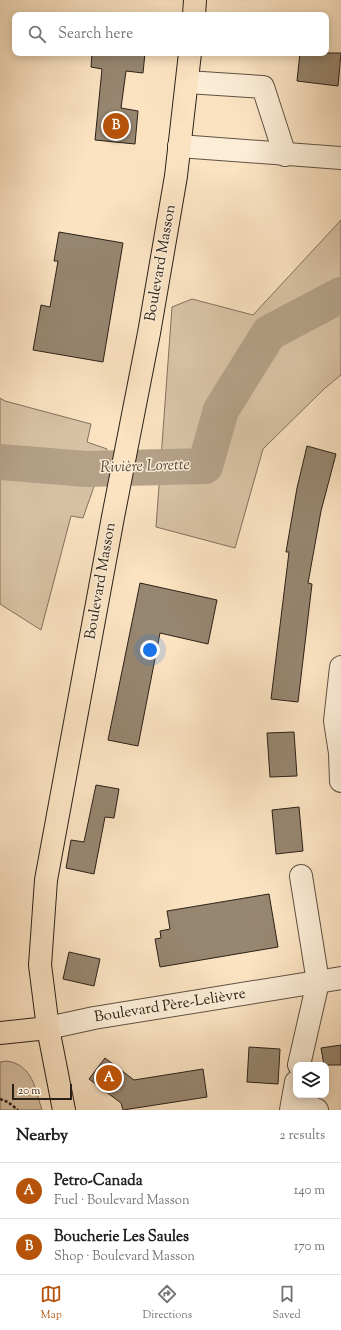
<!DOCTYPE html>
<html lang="en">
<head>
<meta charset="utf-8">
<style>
  :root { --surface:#fff; --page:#f2f2f2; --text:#202124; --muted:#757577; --line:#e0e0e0; --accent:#b45309 }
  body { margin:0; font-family:"Sorts Mill Goudy",serif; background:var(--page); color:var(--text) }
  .controls { position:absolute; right:12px; bottom:12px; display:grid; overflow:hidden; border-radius:8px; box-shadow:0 2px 10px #0003 }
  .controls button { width:36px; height:36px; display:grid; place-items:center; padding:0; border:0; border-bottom:1px solid var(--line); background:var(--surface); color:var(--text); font:20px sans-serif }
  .scale { position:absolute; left:12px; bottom:10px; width:60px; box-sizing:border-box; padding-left:4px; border:2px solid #2b2118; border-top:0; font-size:11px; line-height:14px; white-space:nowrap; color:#2b2118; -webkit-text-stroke:3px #fcedd7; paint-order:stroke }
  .you { position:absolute; left:150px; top:650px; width:14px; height:14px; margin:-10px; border:3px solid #fff; border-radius:50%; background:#1a73e8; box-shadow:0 0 0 6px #1a73e833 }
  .badge { display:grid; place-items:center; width:26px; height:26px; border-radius:50%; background:var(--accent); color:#fff; font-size:13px; font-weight:700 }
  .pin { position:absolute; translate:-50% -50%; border:2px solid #fff; box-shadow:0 1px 4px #0006 }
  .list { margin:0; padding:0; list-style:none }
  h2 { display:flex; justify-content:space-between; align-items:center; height:52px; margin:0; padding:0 16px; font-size:17px }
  h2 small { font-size:13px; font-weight:400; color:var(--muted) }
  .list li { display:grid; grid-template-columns:26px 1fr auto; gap:12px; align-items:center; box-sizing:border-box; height:56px; padding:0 16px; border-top:1px solid var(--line) }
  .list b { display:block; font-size:15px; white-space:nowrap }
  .list p { margin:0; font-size:13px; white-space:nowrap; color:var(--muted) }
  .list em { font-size:13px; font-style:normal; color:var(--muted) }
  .icon { flex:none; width:22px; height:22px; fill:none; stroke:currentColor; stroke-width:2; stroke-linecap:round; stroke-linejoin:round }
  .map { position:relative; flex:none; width:341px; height:1110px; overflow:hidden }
  .search { position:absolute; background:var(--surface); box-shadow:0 2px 10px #0003; left:12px; right:12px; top:12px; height:44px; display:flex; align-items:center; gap:10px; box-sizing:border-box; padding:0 14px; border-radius:8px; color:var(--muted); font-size:15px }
  .sheet { height:164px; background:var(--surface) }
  nav { display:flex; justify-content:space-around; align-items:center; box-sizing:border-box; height:56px; border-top:1px solid var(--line); background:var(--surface); font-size:11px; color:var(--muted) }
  nav a { display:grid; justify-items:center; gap:2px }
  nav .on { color:var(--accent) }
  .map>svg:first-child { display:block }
</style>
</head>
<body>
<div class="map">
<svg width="341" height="1110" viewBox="0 0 341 1110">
  <rect width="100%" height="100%" fill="#fbe3c2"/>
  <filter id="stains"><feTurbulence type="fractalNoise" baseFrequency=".005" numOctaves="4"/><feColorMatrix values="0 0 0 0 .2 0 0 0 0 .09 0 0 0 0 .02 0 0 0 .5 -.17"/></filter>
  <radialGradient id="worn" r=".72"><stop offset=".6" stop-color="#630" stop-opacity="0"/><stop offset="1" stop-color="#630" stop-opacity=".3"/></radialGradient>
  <g fill="#d8c2a5" stroke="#82725e">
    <polygon points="341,220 341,375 324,389 263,449 235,548 156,527 172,307 192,299 253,315"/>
    <polygon points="0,398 5,401 91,424 87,442 107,449 83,518 71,516 41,630 0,604"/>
    <path d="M7 1061C33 1065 35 1089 42 1110H0V1062Z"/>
  </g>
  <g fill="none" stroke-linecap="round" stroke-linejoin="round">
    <polyline stroke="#b4a188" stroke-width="36" points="0,462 86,469 205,466 221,410 269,333 341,295"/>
  </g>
  <g fill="#978670" stroke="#2b2118">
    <polygon points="92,53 145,53 143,73 126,71 121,108 138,111 135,144 95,140 102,69 91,67"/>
    <polygon points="300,53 341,53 338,86 297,81"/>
    <polygon points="59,232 123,243 103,362 33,350 41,305 50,307 58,261 54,261"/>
    <polygon points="307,446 336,454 321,511 308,583 312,584 298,702 271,699 289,552 286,552 297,488"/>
    <polygon points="140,583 217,600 208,644 160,633 138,746 108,740"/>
    <polygon points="294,732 297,776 270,777 267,733"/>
    <polygon points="96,785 119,789 114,818 105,817 94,874 66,868 71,840 84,842"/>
    <polygon points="299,807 303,851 276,854 272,810"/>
    <polygon points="269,894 278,947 160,967 155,939 161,938 160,931 170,929 167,911"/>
    <polygon points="69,952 100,959 94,986 63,979"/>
    <polygon points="341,1045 341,1065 324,1065 321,1048"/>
    <polygon points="249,1047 280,1049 278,1084 247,1082"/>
    <polygon points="105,1058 134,1080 203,1069 207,1097 123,1110 121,1103 89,1079"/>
  </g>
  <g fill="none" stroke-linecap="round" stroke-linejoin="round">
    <defs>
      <g id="minor">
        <polyline points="187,82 263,87 285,155"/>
        <polyline points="179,146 341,158"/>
        <polyline points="341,667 335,721 340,753 341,781"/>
        <polyline points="48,1028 94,1018 341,978"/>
        <polyline points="299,1065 318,982 301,876"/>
        <polyline points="293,1100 317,1110"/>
        <polyline points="291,1110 296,1082"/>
      </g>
      <g id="major">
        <polyline points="194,15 195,0"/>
        <polyline points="0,1033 48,1028"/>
        <polyline points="64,1110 48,1028 40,965 46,880 113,517 149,333 176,176 190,53"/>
      </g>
    </defs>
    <use href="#minor" stroke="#5f5242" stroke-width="24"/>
    <use href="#major" stroke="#2b2118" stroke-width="24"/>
    <polyline stroke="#2b2118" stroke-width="2.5" stroke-dasharray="3 2" stroke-linecap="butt" points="0,1099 8,1102 18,1110"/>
    <use href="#minor" stroke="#fcedd7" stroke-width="22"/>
    <use href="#major" stroke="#fbe3c2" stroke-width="22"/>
  </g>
  <g text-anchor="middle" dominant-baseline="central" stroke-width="3" stroke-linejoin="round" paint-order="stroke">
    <g font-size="15" fill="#2b2118" stroke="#fcedd7">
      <text transform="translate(161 263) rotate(-80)">Boulevard Masson</text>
      <text transform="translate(101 581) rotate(-80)">Boulevard Masson</text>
      <text transform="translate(170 1006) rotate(-9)">Boulevard Père-Lelièvre</text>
    </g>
    <g font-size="16" font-style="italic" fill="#5b4e3f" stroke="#fcedd7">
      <text transform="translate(145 467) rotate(-2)">Rivière Lorette</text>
    </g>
  </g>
  <rect width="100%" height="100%" filter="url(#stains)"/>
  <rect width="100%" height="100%" fill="url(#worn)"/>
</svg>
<div class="controls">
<button><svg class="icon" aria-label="layers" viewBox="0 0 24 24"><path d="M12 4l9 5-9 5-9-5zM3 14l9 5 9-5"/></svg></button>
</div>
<div class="scale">20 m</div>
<div class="you"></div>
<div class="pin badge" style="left:109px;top:1078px">A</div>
<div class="pin badge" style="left:116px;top:126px">B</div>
<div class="search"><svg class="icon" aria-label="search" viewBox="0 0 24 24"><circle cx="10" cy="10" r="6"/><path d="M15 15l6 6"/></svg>Search here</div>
</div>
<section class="sheet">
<h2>Nearby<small>2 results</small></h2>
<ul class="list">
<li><span class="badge">A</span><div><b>Petro-Canada</b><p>Fuel · Boulevard Masson</p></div><em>140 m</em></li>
<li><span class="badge">B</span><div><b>Boucherie Les Saules</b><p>Shop · Boulevard Masson</p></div><em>170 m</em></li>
</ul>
</section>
<nav>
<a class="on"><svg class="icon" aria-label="map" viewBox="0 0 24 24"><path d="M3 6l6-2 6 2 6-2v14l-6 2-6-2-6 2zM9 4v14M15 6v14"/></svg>Map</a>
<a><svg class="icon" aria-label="directions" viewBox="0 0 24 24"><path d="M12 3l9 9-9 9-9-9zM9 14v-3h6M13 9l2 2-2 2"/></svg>Directions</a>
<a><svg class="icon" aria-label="saved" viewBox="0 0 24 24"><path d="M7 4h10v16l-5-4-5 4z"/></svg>Saved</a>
</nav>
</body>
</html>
